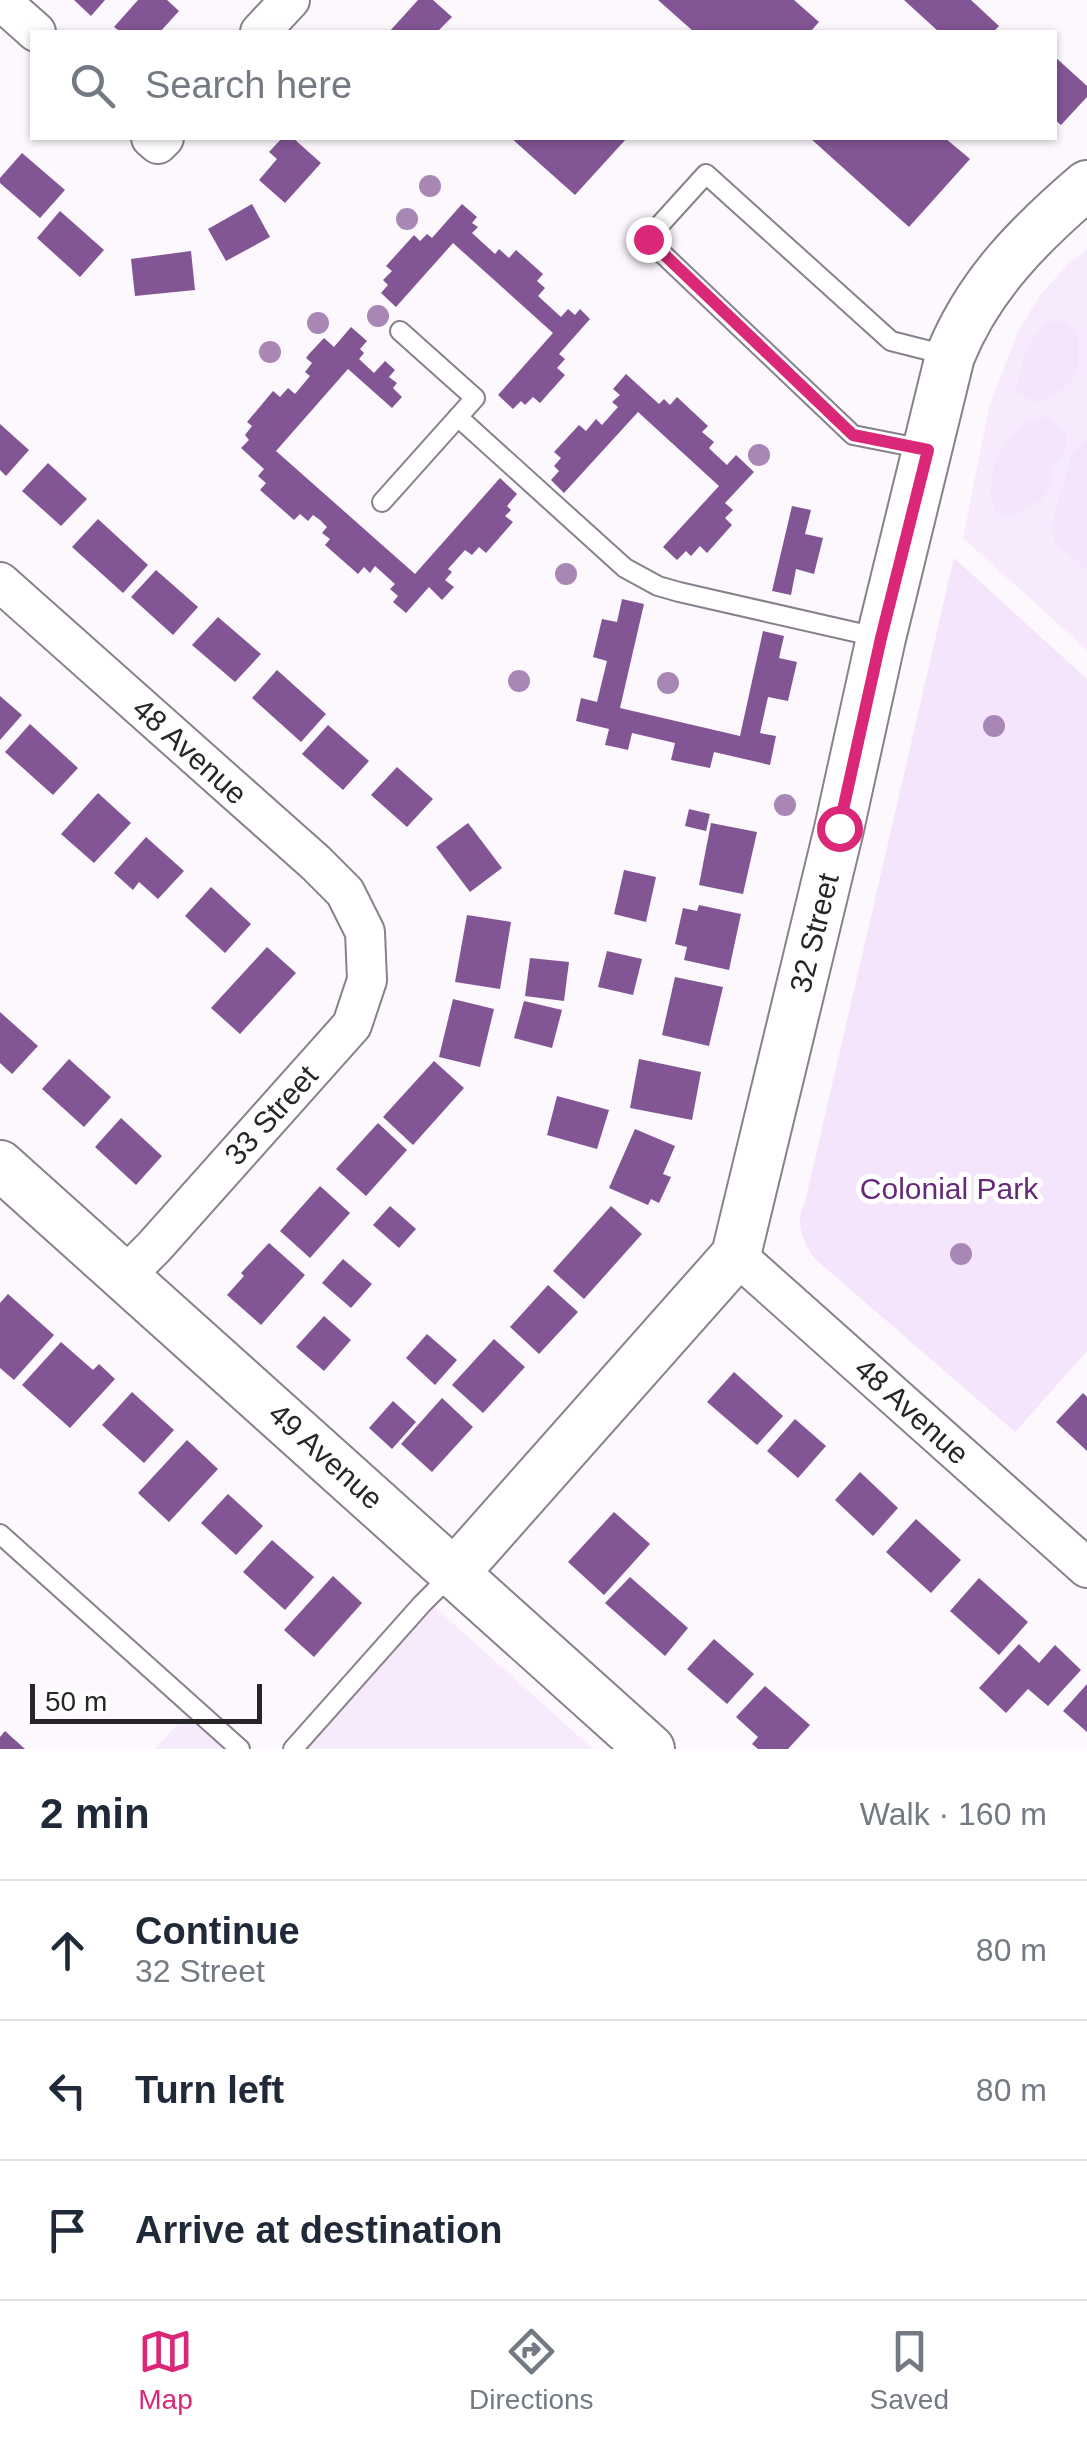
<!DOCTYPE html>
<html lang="en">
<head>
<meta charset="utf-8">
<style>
  :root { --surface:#fff; --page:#f6f6f7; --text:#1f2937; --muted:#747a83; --line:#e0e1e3; --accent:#db2777 }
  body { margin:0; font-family:Arial,sans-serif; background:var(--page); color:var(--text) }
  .scale { position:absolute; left:30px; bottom:25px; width:232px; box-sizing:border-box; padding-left:10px; border:5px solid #282529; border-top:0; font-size:28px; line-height:35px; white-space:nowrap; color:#282529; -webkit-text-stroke:8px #fff; paint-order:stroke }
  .stop { position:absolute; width:30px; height:30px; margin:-22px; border:8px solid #db2777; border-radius:50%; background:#fff }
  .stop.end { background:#db2777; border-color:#fff; box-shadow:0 2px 10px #0008 }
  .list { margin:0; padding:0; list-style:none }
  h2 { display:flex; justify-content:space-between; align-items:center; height:130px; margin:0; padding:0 40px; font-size:42px }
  h2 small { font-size:32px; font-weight:400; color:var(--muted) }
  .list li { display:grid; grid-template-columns:65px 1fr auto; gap:30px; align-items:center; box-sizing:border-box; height:140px; padding:0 40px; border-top:2px solid var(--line) }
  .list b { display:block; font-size:38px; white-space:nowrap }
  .list p { margin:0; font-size:32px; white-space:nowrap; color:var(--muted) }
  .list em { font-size:32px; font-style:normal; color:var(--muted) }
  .icon { flex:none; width:55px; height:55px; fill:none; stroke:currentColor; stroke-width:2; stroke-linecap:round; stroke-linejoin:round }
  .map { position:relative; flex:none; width:1087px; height:1749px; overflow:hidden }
  .search { position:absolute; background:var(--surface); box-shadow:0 2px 8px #0004; left:30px; right:30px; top:30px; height:110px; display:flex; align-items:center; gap:25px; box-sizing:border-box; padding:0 35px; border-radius:0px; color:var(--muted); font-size:38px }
  .sheet { height:550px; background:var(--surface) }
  nav { display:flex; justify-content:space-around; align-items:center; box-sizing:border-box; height:140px; border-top:2px solid var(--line); background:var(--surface); font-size:28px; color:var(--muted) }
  nav a { display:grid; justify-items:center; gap:5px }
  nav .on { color:var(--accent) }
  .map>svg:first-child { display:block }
</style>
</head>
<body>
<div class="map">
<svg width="1087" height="1749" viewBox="0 0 1087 1749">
  <rect width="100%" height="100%" fill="#fcf8fd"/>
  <g fill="#f7eafd">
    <polygon points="1087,249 1087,650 963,538 989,407 1019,329 1041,294 1069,263"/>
    <polygon points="429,1602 593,1749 298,1749"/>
    <polygon points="190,1711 234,1749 155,1749"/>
  </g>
  <g fill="#f5e5fc">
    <path d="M1066 321 1077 331C1083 376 1077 384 1036 403L1016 391 1026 348 1046 322Z"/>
    <polygon points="1048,417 1066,433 1067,447 1053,468 1051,485 1042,499 1008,518 995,512 990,489 995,463 1008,438 1027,419"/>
    <polygon points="1087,438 1087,570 1055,542 1051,527 1072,453"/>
    <path d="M954 558 1087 679V1351L1015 1432 814 1258C803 1240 794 1222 805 1202Z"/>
  </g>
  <g fill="#825594">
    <polygon points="74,0 105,0 91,16"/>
    <polygon points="138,0 167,0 179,11 160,32 121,32 114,27"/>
    <polygon points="418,0 433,0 452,17 437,32 389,32"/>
    <polygon points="658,0 794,0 819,22 810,32 694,32"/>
    <polygon points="904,0 971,0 999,26 993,32 939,32"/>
    <polygon points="1054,56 1087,86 1087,97 1061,125 1054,119"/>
    <polygon points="282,138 293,138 321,163 285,203 259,180 277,159 269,152"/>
    <polygon points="511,138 627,138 575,195"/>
    <polygon points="810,138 945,138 970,159 909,227"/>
    <polygon points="22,153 65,190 40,218 0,183 0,178"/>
    <polygon points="252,204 270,237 226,261 208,229"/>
    <polygon points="462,204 477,217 472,223 478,227 472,233 495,254 499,249 509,258 516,250 543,274 537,281 545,288 538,296 561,317 568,309 575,315 580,309 590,319 559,354 565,359 557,368 565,375 540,403 533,397 525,405 521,401 513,409 498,395 553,333 453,243 396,307 381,293 388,285 383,280 392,271 386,266 414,235 420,241 427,234 432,238"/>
    <polygon points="60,211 104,250 80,277 37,238"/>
    <polygon points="191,251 195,290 135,296 131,259"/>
    <polygon points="351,327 367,341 360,349 364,353 359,359 374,373 385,361 395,370 389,377 397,383 393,388 402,397 392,408 348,369 276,451 415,574 500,478 517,494 507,506 511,510 505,516 513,522 486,553 479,547 472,555 465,550 448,569 452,572 445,580 454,587 442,600 429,587 406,613 393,602 398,596 390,589 395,584 375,566 370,573 364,567 358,574 325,545 330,539 322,533 327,527 320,520 313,515 308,521 300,514 294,520 260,490 266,483 258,476 264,469 241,448 249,440 245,435 252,426 247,422 273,391 280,397 288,388 295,394 310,376 305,372 312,363 306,358 309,354 324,338 334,347"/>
    <polygon points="626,374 659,404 664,399 670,405 677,397 708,426 702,432 714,442 709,448 715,454 727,465 736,455 754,472 725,503 733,510 725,518 732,525 707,553 700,546 691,556 686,551 677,560 663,547 719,486 638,412 564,493 551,480 559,471 554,466 561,458 554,452 579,425 586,431 596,419 602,425 618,407 612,402 620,395 613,389"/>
    <polygon points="0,424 29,450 6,476 0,470"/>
    <polygon points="48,463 87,499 61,526 22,491"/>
    <polygon points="792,506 811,510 805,534 823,538 814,574 796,569 791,595 772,591"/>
    <polygon points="98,519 148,565 123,593 72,547"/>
    <polygon points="156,570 198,607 173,635 131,597"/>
    <polygon points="622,599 644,604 620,708 740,736 763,631 784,636 779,658 797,662 788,701 768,697 760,733 776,736 770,765 714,752 710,768 671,760 675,743 632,733 628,750 615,747 605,745 609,729 576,721 581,698 597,702 607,661 593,657 602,619 617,622"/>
    <polygon points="218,617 261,654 235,682 192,645"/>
    <polygon points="277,670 326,714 301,742 252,698"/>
    <polygon points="0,696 22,715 0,740"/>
    <polygon points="30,724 78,768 53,795 5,752"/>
    <polygon points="328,725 369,761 343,790 302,754"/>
    <polygon points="397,767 433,799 407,827 371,795"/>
    <polygon points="98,793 131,823 94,863 61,834"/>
    <polygon points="689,809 710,814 706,831 685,826"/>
    <polygon points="468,823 502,868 470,892 436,847"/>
    <polygon points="711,823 757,832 743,894 699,885"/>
    <polygon points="146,837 184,871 158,899 139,882 133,890 114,873"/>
    <polygon points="624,870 656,877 646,922 614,914"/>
    <polygon points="211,887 251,924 225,953 185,916"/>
    <polygon points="699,905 741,914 729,970 684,960 687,947 675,944 683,908 697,911"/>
    <polygon points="467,915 511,922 500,989 455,982"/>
    <polygon points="267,947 296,973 240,1034 211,1008"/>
    <polygon points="607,951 642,959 633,995 598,987"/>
    <polygon points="530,958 569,962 564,1001 525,996"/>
    <polygon points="675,977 723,987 709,1046 662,1035"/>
    <polygon points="453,999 494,1009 480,1067 439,1057"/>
    <polygon points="524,1001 562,1010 552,1048 514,1038"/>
    <polygon points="0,1012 38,1046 12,1074 0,1063"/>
    <polygon points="69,1059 111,1097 84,1127 42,1089"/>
    <polygon points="639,1059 701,1072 692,1120 630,1108"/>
    <polygon points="434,1061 464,1088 413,1145 383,1117"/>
    <polygon points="557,1096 609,1110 597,1149 547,1135"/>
    <polygon points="121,1118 162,1156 136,1185 95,1147"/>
    <polygon points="378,1123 407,1150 366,1196 336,1169"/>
    <polygon points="635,1129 675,1146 663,1174 671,1177 659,1203 651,1199 648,1205 609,1188"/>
    <polygon points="320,1186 350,1213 310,1258 280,1231"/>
    <polygon points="390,1206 416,1229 399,1248 373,1225"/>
    <polygon points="611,1206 642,1234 584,1299 553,1271"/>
    <polygon points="269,1243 305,1275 261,1325 227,1295 244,1276 241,1273"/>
    <polygon points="343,1259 372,1284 351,1308 322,1283"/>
    <polygon points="548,1285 578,1312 539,1354 510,1327"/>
    <polygon points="8,1294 54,1335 14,1380 0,1368 0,1303"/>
    <polygon points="324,1316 351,1340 324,1371 296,1347"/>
    <polygon points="427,1334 457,1360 435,1385 406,1358"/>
    <polygon points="494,1339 525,1367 483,1413 452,1385"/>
    <polygon points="61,1342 93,1370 99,1364 115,1379 70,1428 22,1385"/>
    <polygon points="734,1372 783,1416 757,1445 707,1402"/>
    <polygon points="132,1392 174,1430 144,1463 102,1425"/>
    <polygon points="1083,1393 1087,1397 1087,1451 1056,1422"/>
    <polygon points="442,1398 473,1427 432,1472 401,1444"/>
    <polygon points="393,1401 416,1422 392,1449 369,1428"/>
    <polygon points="795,1419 826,1446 798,1478 767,1451"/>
    <polygon points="187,1440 218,1469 169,1522 138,1493"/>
    <polygon points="860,1472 898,1508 873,1536 835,1500"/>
    <polygon points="228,1494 263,1526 236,1555 201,1523"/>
    <polygon points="614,1512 650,1544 604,1595 568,1562"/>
    <polygon points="916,1519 961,1560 931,1593 886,1552"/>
    <polygon points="272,1540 314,1577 285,1610 243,1572"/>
    <polygon points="333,1576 362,1603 314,1657 284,1630"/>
    <polygon points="630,1577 688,1628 665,1656 605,1603"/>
    <polygon points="979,1578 1028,1622 999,1655 950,1611"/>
    <polygon points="714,1639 754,1674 727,1704 687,1669"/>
    <polygon points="1019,1644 1039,1663 1055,1645 1081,1670 1048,1706 1028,1689 1006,1713 979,1688"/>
    <polygon points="1087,1684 1087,1732 1063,1711"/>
    <polygon points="765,1686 810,1725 788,1749 758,1749 752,1744 758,1737 736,1717"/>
    <polygon points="5,1731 25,1749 0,1749 0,1737"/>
  </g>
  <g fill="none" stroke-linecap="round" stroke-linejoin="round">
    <defs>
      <g id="service">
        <polyline points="400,331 475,398 458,417"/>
        <polyline points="924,449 853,435 647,239 706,174 891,341 950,356"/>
        <polyline points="382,502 458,417 625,568 658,586 679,592 881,638"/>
        <polyline points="0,1534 240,1749"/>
        <polyline points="293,1749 422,1604 454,1572"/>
      </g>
      <g id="minor">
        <polyline points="0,0 36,32"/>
        <polyline points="260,32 290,0"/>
        <polyline points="151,138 158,144 164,138"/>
        <polyline points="0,582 316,863 345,892 365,932 367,980 352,1025 154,1247 125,1276"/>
        <polyline points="736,1255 1087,1568"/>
      </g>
      <g id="tertiary">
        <polyline points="0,1165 650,1749"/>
        <path d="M455 1572 736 1255 839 829 881 638 950 356C979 284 1030 234 1087 185"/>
      </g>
    </defs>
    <use href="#service" stroke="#88808b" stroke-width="22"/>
    <use href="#minor" stroke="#88808b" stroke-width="42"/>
    <use href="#tertiary" stroke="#88808b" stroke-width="52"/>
    <use href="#service" stroke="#fff" stroke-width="18"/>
    <use href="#minor" stroke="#fff" stroke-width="38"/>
    <use href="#tertiary" stroke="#fff" stroke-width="48"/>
  </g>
  <g fill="#a987b5">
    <circle cx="430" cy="186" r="11"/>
    <circle cx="407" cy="219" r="11"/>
    <circle cx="378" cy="316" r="11"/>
    <circle cx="318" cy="323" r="11"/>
    <circle cx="270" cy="352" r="11"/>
    <circle cx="759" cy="455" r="11"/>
    <circle cx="566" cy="574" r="11"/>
    <circle cx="519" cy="681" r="11"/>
    <circle cx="668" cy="683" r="11"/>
    <circle cx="994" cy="726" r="11"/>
    <circle cx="785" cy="805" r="11"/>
    <circle cx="961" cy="1254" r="11"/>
  </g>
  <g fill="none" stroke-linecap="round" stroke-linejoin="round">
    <polyline stroke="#db2777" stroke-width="12" points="648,239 853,435 928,450 881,638 839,828"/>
  </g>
  <g text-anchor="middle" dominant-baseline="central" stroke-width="10" stroke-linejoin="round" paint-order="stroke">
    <g font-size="30" fill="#282529" stroke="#fff">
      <text transform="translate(190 751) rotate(42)">48 Avenue</text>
      <text transform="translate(814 933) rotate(-76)">32 Street</text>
      <text transform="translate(271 1115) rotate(-48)">33 Street</text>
      <text transform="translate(912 1411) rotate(42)">48 Avenue</text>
      <text transform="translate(326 1456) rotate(42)">49 Avenue</text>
    </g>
    <g font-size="30" fill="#652a7a" stroke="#fff">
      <text x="949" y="1188">Colonial Park</text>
    </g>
  </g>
</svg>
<div class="scale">50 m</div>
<div class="stop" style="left:839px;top:828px"></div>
<div class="stop end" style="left:648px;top:239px"></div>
<div class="search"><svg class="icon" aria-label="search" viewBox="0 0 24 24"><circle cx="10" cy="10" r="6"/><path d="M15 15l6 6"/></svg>Search here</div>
</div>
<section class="sheet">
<h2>2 min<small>Walk · 160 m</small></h2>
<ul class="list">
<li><svg class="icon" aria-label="ahead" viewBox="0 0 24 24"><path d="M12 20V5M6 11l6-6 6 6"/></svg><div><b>Continue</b><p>32 Street</p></div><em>80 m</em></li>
<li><svg class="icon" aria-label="left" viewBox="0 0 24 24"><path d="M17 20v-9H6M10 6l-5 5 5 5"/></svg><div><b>Turn left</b></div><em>80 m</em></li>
<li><svg class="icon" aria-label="arrive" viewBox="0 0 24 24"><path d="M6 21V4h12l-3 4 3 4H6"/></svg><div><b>Arrive at destination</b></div></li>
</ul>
</section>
<nav>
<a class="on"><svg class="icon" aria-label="map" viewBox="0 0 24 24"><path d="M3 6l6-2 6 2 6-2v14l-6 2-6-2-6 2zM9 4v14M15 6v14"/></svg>Map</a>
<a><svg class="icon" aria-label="directions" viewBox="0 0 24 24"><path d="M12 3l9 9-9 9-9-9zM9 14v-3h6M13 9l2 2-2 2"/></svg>Directions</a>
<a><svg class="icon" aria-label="saved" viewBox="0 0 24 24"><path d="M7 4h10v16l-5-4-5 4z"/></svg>Saved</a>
</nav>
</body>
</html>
